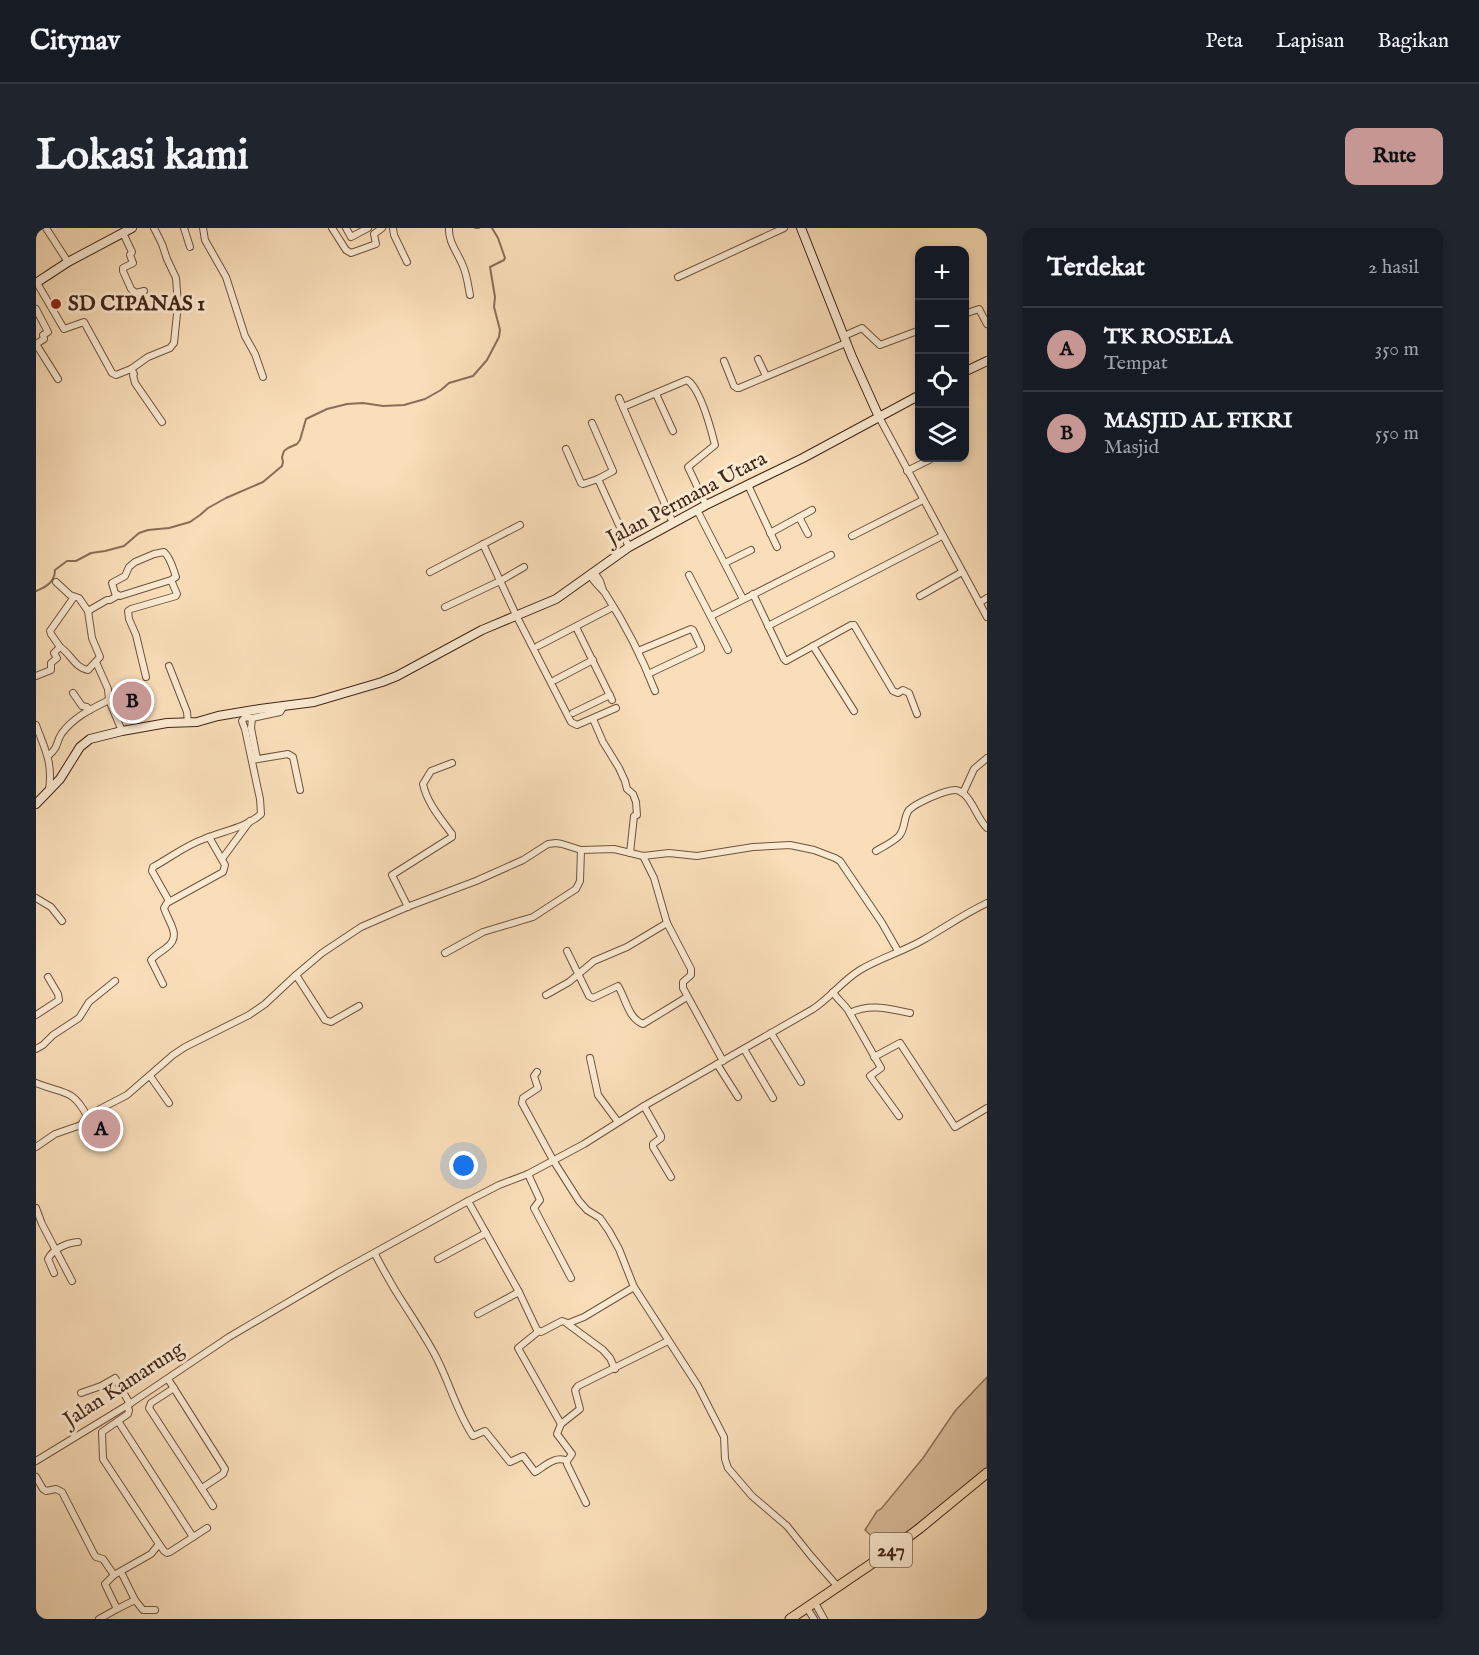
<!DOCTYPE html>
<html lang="id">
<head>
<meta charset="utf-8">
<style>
  :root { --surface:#171b24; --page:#20242c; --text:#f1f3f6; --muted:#9ea1a6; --line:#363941; --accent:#c59692 }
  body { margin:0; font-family:"IM FELL English",serif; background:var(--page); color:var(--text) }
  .controls { position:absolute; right:18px; top:18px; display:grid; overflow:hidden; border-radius:12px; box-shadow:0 3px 9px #0003 }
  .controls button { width:54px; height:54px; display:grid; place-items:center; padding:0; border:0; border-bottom:2px solid var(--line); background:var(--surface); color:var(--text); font:30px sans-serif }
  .you { position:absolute; left:428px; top:938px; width:21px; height:21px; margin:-15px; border:4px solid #fff; border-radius:50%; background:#1a73e8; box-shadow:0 0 0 9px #1a73e833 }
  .badge { display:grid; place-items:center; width:39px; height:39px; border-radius:50%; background:var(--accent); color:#111; font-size:20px; font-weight:700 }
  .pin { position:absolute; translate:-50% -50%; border:3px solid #fff; box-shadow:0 2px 6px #0006 }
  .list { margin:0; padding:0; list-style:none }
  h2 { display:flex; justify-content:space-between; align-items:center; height:78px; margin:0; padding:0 24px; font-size:26px }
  h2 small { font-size:20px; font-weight:400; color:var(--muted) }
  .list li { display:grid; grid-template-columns:39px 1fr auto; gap:18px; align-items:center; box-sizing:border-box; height:84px; padding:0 24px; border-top:2px solid var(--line) }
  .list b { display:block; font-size:22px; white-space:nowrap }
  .list p { margin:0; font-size:20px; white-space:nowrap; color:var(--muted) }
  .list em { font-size:20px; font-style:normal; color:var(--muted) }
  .icon { flex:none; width:33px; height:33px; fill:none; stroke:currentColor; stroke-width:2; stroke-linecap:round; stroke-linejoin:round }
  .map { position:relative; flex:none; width:951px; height:1391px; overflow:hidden; border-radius:12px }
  header { display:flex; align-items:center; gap:36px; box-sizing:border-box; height:84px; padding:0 30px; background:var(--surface); border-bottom:2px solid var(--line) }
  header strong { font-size:28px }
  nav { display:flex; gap:33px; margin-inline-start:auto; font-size:21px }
  .intro { display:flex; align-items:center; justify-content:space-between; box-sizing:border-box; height:144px; padding:0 36px }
  h1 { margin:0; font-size:42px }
  .button { padding:15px 27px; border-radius:12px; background:var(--accent); color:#111; font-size:21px; font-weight:700 }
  main { display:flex; gap:36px; padding:0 36px }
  aside { flex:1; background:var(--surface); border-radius:12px; box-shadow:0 3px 9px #0003 }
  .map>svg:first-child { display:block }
</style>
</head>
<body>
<header>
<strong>Citynav</strong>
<nav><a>Peta</a><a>Lapisan</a><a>Bagikan</a></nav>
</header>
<div class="intro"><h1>Lokasi kami</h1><a class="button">Rute</a></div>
<main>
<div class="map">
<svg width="951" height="1391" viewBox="0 0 951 1391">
  <rect width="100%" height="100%" fill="#f9deb9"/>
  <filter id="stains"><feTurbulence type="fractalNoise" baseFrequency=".00333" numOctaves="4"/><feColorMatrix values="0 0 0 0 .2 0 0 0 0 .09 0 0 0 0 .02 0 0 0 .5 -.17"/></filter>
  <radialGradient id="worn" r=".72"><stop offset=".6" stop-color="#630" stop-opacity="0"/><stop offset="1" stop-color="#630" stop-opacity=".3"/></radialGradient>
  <polygon fill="#dabf9d" stroke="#8d7259" stroke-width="1.5" points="951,1149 951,1240 850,1322 829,1302 841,1283 845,1281 887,1230 919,1183"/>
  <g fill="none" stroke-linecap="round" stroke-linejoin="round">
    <g stroke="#896e56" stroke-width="2">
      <polyline points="439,0 443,0"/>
      <path d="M0 363C10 359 19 354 19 342L31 333H40L55 325 69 323 88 318 103 305 112 302 133 300 154 294 164 287 172 280 190 270 227 254 246 238 247 234 246 229 248 223 252 220 261 216 264 212 270 191 291 181 311 176 327 175 347 178 368 177 389 171 405 162 413 155 437 148 451 132 463 109 464 102 458 79 459 69 454 39 468 32 469 30 462 10 456 0"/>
    </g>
    <defs>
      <g id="street">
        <polyline points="10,0 32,34"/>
        <polyline points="148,0 154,19"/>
        <polyline points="167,0 169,12 190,49 209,108 219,126 227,149"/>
        <polyline points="296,0 310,22 315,25 340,16 338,6 346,0"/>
        <polyline points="310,0 315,9 332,0"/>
        <polyline points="357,0 358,7 371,34"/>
        <path d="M413 0C412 14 422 25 427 38 431 47 432 57 434 67"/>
        <polyline points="87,5 96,24 94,27 97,35 87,40 87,43 95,61 100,65 108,63"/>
        <polyline points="642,49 748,0"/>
        <polyline points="1,55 28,101 48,94 76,145 80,147 95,141 112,129 134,120 138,115 142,76 140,50 131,31 126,16 118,0"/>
        <polyline points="0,81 12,104 7,107 8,111 0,116"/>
        <polyline points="928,86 943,81 951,96"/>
        <polyline points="808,108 826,100 844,117 884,102"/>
        <polyline points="0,116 22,151"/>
        <polyline points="722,131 730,148"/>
        <polyline points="688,133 698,158 701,160 703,160 810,115"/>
        <polyline points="883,138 884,139"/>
        <polyline points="95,141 98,146 97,147 99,155 126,194"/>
        <polyline points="620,166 637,203"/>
        <polyline points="583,170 637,295"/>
        <path d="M587 179 651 152C664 160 675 201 679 217L652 239 670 277"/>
        <polyline points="843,189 951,389"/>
        <polyline points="530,221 545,255 547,256 562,251 577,243 556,195"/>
        <polyline points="871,243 893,232"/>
        <polyline points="562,251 593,319"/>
        <polyline points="712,257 741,319"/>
        <polyline points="661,282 707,371"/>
        <polyline points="763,289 772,306"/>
        <polyline points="734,305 776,282"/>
        <polyline points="816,308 887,272"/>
        <polyline points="447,316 480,387 535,494 541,497 580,480"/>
        <polyline points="689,335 715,322"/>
        <polyline points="394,344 484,297"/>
        <polyline points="558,344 564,353 567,362"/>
        <path d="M554 347C558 354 564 359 569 365 589 396 606 429 619 463"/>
        <polyline points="653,347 692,422"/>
        <polyline points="717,366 748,431 750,433 815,397 818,397 857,463 862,465 867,462 873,465 881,486"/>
        <polyline points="884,368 926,344"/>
        <polyline points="943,375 951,370"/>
        <polyline points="409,379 464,353 488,339"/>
        <polyline points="52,383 71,372 74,372 81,368"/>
        <polyline points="675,388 795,327"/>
        <polyline points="732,398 906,308"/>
        <polyline points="540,399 576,472"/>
        <polyline points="502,418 577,379"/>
        <polyline points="777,418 818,483"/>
        <polyline points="24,419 15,406 14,403 38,369"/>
        <polyline points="602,423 655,401 657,402 665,419 665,421 612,446"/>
        <polyline points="60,434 72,461 73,472 86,503"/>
        <polyline points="133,438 151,484 152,495"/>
        <path d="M0 448 15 442V435L21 430 18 425 24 419C35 426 39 440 52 442L64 429 56 410 52 383 43 370 34 367 20 354"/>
        <path d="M110 449 100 407 93 391 92 383 95 381 140 368 141 366 135 352 140 349C137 341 135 330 128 324L118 326 99 334 93 339 89 348 76 355 79 365 84 368 135 352"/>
        <polyline points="519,452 557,432"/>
        <polyline points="37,465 46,478 51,479 54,482"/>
        <polyline points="537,485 574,467"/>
        <polyline points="216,490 215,500 221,531"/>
        <polyline points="557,491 567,514 583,540 589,553 591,561 597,566 600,574 601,587 598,588 594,625"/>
        <path d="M0 497C9 522 17 534 13 562"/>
        <path d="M12 528C24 518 19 515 26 505 38 489 55 481 73 472"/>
        <polyline points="216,532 252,526 257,529 264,562"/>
        <polyline points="927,565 938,541 951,530"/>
        <path d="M840 623C848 618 856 615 863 608 870 600 867 590 873 582 880 575 909 562 919 562 923 562 925 564 928 566 938 575 941 590 951 600"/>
        <polyline points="607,628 618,650 631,695 655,741 655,747 647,754 647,760 687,833"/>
        <polyline points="186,631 214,593"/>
        <polyline points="0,670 15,679 26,693"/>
        <path d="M133 673 116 643 117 639C134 630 150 617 168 611 186 603 210 600 225 586L224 571 209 501 206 493 209 489 216 490 244 484 246 481V478"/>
        <path d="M372 679 356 647 416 609V606C405 591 391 575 387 556L395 543 416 535"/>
        <path d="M531 723 553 768 557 770 582 758C590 771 592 790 607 796L651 769"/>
        <polyline points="409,725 447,704 497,689 540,661 544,653 545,622"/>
        <polyline points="260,747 289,792 295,794 323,778"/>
        <path d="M127 756 115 732C119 727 125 724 130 720 147 708 132 694 128 680L131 675 187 644 189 637 173 609"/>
        <path d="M797 764C801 771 807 775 812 782 823 801 834 821 845 840L834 848 863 888"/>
        <polyline points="510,767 533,754 558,733 591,719 631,695"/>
        <path d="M814 785C834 775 853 781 874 785"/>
        <polyline points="0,787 23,772 22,766 12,749"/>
        <polyline points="735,805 765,854"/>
        <polyline points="0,821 7,817 17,807 43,790 53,774 79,753"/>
        <polyline points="708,821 737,870"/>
        <polyline points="838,829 864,815 919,899 951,880"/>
        <polyline points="554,830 562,867 582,894"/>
        <polyline points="681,836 702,869"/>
        <polyline points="501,844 498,848 502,860 487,870 486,875 517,932 543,973 551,982 564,990 573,1003 583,1021 598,1059 662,1158 688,1209 689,1231 692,1240 716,1268 751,1298 775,1328 802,1359"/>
        <polyline points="114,848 133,875"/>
        <path d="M0 855C25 866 36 859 51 888L45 897 19 906 0 919"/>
        <polyline points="608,878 625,908 625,910 617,916 617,919 635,949"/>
        <polyline points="51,888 58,886 64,881 91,867 137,827 149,819 213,787 229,776 260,747 286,725 325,699 371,679 440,653 487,632 512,616 520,615 526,616 545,622 578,621 607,628 633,625 661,628 717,619 754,617 778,622 799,630 804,633 846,695 862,723"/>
        <polyline points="492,946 504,972 498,980 535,1050"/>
        <polyline points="432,973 483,1064 501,1102 505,1104 526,1093 529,1094 567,1122 574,1130 579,1141"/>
        <polyline points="0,980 6,996 36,1053"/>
        <path d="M339 1026C345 1038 352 1050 359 1062 372 1083 386 1103 398 1125 413 1152 420 1183 437 1208L449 1203 474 1234 487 1228 499 1244C509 1238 520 1227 531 1233"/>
        <polyline points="402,1031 450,1005"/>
        <path d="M18 1045 12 1031C17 1021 30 1015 42 1014"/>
        <polyline points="442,1086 483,1064"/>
        <polyline points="533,1095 548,1089 598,1059"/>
        <polyline points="503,1103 482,1120 525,1196"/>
        <polyline points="132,1151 189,1241 187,1246 166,1260"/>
        <polyline points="138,1160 115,1175 113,1180 177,1278"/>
        <polyline points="45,1165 65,1158 79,1150 94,1176"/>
        <polyline points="91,1178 93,1182 92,1186 66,1204 67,1231 123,1316 128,1323 131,1325 134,1324 171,1300"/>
        <polyline points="82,1193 157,1309"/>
        <path d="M0 1233 95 1175 193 1109 300 1046 432 973 463 957 492 946 548 916 608 878 777 781C794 770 806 753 824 742 844 730 866 724 887 712 908 700 928 686 951 675"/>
        <polyline points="0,1249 7,1261 10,1263 20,1261 26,1264 58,1326 60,1329 67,1331 78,1347 69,1356 81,1381 63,1391"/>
        <polyline points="550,1275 531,1236 531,1233 536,1226 521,1206 525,1196 544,1181 539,1162 542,1158 632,1113"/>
        <polyline points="85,1344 99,1372"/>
        <polyline points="78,1347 115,1326 123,1316"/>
        <polyline points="779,1375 788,1391"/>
        <polyline points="771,1380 778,1391"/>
        <polyline points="81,1381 99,1372 107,1382 119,1382"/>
      </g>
      <g id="secondary">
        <polyline points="765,0 816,129 843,189"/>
        <polyline points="0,55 32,34 96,0"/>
        <polyline points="928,144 951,133"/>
        <polyline points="0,576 24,551 44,519 54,511 86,503 131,495 161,494 182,488 224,481 278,474 346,454 361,448 446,402 520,371 593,319 670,277 767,230 884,167"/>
      </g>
      <polyline id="primary" points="754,1391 844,1330 884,1300 951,1245"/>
    </defs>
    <use href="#street" stroke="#6e533e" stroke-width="8"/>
    <use href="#secondary" stroke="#402515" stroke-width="10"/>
    <use href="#primary" stroke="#402515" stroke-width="11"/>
    <use href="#street" stroke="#fbead2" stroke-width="6"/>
    <use href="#secondary" stroke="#fbead2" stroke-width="8"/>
    <use href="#primary" stroke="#f9deb9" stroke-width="9"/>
  </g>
  <circle fill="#8f2418" stroke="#fbead2" stroke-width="2" cx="20" cy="76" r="6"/>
  <g text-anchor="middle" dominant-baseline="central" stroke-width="6" stroke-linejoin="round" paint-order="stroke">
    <rect fill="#fbead2" stroke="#78604e" stroke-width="1.5" x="834" y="1305" width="42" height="34" rx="4.5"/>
    <g font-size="20" font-weight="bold" fill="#402515">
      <text x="855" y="1322">247</text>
    </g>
    <g font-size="21" font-weight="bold" fill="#402515" stroke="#fbead2" text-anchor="start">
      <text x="32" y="76">SD CIPANAS 1</text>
    </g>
    <g font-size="21" fill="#402515" stroke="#fbead2">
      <text transform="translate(651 271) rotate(-28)">Jalan Permana Utara</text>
      <text transform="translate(88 1157) rotate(-33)">Jalan Kamarung</text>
    </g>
  </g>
  <rect width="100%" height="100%" filter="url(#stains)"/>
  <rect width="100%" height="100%" fill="url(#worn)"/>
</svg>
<div class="controls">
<button>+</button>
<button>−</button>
<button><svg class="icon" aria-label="locate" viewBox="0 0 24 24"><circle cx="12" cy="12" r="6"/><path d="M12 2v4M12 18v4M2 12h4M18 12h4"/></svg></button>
<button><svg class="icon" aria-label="layers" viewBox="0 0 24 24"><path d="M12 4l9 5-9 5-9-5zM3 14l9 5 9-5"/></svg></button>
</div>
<div class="you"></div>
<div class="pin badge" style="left:65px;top:901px">A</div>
<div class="pin badge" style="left:96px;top:473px">B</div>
</div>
<aside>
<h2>Terdekat<small>2 hasil</small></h2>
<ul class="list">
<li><span class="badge">A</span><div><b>TK ROSELA</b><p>Tempat</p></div><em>350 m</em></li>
<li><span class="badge">B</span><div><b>MASJID AL FIKRI</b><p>Masjid</p></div><em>550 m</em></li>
</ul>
</aside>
</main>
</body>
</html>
